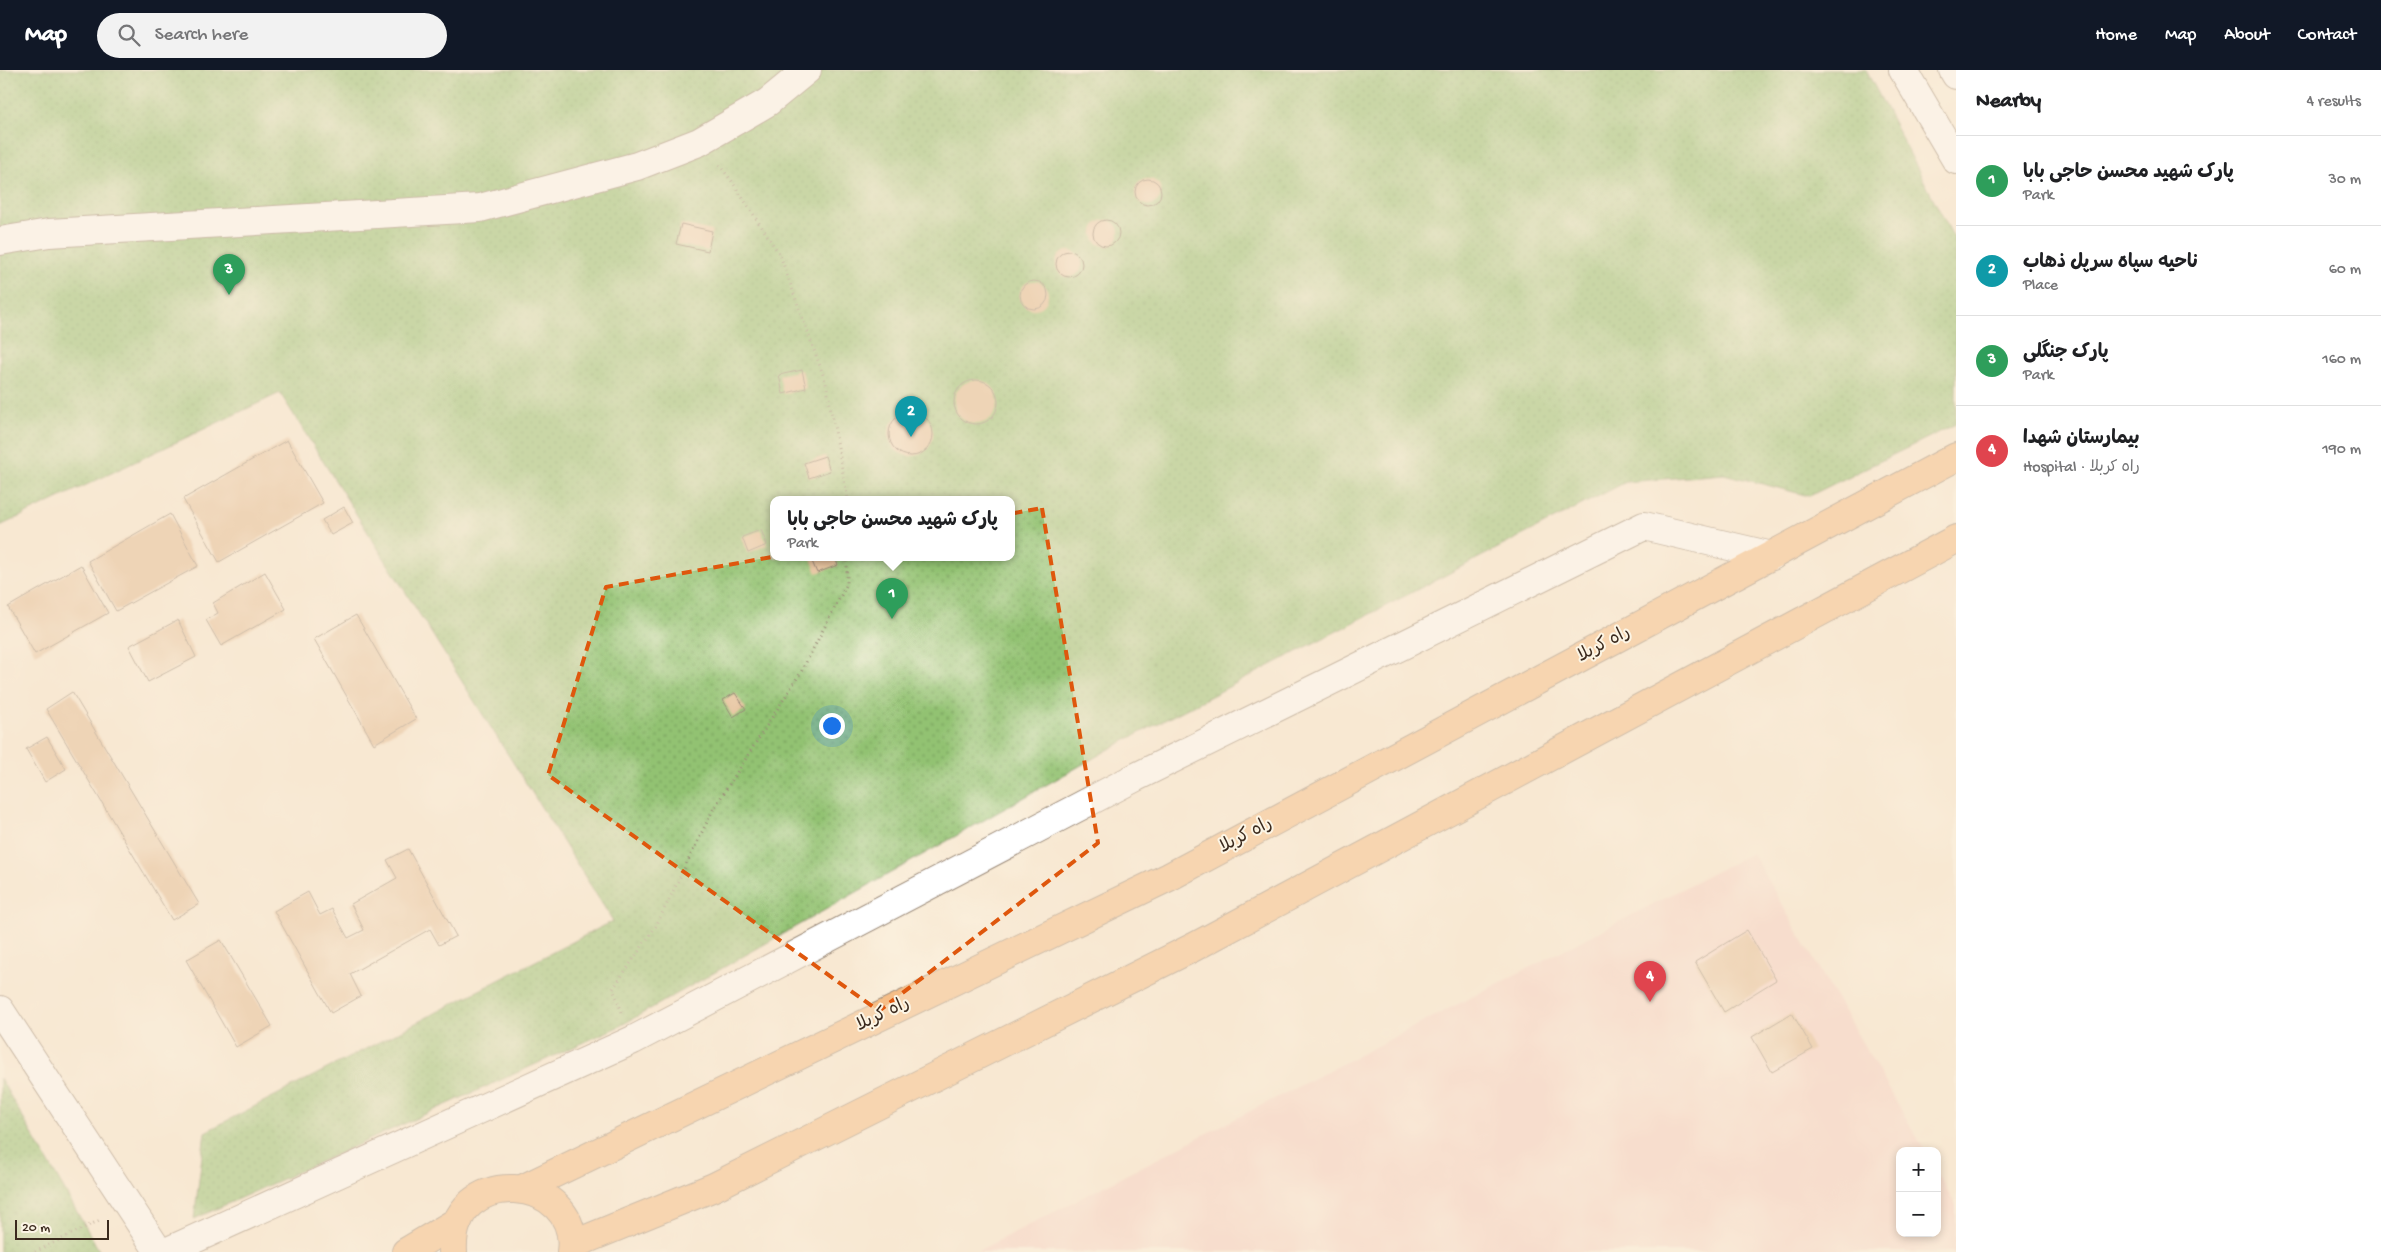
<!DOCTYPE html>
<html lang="en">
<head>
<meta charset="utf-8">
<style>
  :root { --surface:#fff; --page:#f2f2f2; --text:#202124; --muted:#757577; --line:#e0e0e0; --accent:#111827 }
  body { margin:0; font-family:"Gochi Hand","Playpen Sans Arabic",sans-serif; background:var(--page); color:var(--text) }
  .controls { position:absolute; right:15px; bottom:15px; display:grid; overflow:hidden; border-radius:10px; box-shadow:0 2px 8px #0003 }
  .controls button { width:45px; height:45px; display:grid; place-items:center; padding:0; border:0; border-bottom:1px solid var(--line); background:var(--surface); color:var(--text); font:25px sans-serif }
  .scale { position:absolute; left:15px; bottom:12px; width:94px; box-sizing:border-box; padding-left:5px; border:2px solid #3b2a1e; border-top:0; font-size:14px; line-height:18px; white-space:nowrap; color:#3b2a1e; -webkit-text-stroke:4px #fcf5e5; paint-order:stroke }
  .you { position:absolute; left:831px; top:655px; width:18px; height:18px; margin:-12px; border:4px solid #fff; border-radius:50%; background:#1a73e8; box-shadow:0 0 0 8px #1a73e833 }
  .badge { display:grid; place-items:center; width:32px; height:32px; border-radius:50%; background:var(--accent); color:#fff; font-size:16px; font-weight:700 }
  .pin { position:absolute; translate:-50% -41px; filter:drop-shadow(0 1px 2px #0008) }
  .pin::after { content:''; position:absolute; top:26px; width:18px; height:15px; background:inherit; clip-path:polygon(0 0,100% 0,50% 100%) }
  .popup { position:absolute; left:770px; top:426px; width:245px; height:65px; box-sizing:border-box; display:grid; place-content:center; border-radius:10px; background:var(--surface); filter:drop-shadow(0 1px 4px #0005); font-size:16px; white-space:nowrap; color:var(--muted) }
  .popup b { font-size:19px; color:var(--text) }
  .popup::after { content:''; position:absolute; left:50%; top:100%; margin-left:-10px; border:10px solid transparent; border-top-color:var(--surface) }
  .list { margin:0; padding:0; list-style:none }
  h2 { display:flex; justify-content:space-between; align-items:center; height:65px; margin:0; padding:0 20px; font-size:21px }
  h2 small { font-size:16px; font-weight:400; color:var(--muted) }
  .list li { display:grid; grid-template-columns:32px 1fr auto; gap:15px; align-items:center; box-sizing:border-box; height:90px; padding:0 20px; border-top:1px solid var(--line) }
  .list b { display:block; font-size:19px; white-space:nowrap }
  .list p { margin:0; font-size:16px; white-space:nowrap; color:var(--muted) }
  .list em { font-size:16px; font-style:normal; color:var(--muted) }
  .icon { flex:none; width:28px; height:28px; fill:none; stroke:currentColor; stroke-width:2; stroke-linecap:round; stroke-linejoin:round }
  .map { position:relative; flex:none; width:1956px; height:1182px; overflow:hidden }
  header { display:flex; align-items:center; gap:30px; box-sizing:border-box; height:70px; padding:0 25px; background:var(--accent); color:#fff }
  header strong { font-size:24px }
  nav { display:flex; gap:28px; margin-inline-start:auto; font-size:18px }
  .search { width:350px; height:45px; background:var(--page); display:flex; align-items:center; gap:12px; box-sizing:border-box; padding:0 18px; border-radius:28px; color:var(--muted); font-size:19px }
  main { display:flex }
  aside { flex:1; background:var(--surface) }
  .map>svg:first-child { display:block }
</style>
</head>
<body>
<header>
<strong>Map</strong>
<div class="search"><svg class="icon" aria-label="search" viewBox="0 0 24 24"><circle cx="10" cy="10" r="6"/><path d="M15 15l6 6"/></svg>Search here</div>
<nav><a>Home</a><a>Map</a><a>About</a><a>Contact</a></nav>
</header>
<main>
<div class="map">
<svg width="1956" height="1182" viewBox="0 0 1956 1182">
  <defs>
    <pattern id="park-dots" width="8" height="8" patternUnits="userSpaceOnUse" patternTransform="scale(1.25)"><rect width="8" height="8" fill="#92c272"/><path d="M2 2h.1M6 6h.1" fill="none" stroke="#789e5d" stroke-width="1.8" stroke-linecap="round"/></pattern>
  </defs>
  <rect width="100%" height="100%" fill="#fcf5e5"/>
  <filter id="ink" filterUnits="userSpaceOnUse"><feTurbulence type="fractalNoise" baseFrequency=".02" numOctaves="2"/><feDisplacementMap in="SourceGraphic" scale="10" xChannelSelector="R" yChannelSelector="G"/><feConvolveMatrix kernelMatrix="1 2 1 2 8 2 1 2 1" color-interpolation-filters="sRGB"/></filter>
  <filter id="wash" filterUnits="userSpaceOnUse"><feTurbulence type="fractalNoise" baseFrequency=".0096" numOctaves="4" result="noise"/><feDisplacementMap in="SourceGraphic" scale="20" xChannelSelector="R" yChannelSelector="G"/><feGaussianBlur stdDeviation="1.12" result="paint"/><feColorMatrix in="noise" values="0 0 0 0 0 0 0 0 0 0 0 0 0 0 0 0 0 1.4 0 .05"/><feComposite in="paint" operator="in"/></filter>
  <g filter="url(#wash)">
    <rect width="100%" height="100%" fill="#f8e8d2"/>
    <polygon fill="#f7d1c7" points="1752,783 1925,1081 1900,1081 1900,1163 1937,1163 1937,1102 1956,1136 1956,1182 976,1182"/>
    <g fill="url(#park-dots)" stroke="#667648" fill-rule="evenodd">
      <path d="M0 0H1866L1956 172V354L1809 426 1724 404 1626 412 1122 672 620 956 194 1149 205 1062 613 851 280 323 0 456ZM773 430H1011V488H773Z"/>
      <polygon points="0,1008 100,1182 0,1182"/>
    </g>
    <g id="blocks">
      <g fill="#e3bc94">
        <circle cx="1148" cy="122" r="13"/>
        <circle cx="1106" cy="163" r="13"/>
        <polygon points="681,154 712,161 708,181 676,174"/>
        <circle cx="1069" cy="194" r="13"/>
        <circle cx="1034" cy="225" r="14"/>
        <polygon points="802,300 806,318 783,324 779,305"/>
        <circle cx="976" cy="332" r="22"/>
        <circle cx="911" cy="364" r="22"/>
        <polygon points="287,370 323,433 219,492 183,429"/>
        <polygon points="825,386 830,401 809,408 804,393"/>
        <polygon points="344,437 353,453 331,465 322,450"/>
        <polygon points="170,444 198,496 116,541 88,491"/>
        <polygon points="761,460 767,475 748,483 742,467"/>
        <polygon points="813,488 835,488 838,495 817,503 811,489"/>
        <polygon points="81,495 108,543 35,584 8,537"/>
        <polygon points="265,502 286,539 221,576 206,550 218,543 213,533"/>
        <polygon points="356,545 416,649 374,674 314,569"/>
        <polygon points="178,550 196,587 148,612 129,576"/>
        <polygon points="72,622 199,834 172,850 46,639"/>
        <polygon points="735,623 746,639 733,647 723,630"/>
        <polygon points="47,667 66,699 45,712 26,679"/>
        <polygon points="408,779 456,866 439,875 430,859 350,904 361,926 331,943 274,841 308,822 320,845 332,839 348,868 364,860 351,834 397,808 387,790"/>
        <polygon points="1747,860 1776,910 1724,942 1695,892"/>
        <polygon points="221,870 272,956 236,977 186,890"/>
        <polygon points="1792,943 1813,979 1772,1002 1752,967"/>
      </g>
    </g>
  </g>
  <g filter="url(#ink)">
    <use href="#blocks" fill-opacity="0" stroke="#9a8978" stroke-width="1"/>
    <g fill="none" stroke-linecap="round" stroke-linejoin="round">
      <defs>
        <g id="minor">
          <polyline points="1903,0 1956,90"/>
          <polyline points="1953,0 1956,5"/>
          <polyline points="0,171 49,163 480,138 637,96 699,72 768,32 807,0"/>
          <polyline points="0,940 159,1182"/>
          <polyline points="166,1182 633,970 1136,707 1644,456 1772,486"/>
        </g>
        <g id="major">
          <polyline points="524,1118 1169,807 1956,387"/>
          <polyline points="572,1175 714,1117 1194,877 1956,469"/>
          <polyline points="406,1182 458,1151"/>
          <path d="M453 1182C448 1092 582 1104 571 1182"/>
        </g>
      </defs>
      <use href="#minor" stroke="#9a8978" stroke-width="30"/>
      <use href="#major" stroke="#9a8978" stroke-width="30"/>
      <g stroke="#9a8978" stroke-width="3" stroke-dasharray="1 4" stroke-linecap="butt">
        <polyline points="719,95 731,110 780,185 826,313 848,430"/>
        <polyline points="622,942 613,919 656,856 713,740 801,602 847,514 847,488"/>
        <polyline points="35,1182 102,1149"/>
      </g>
      <use href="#minor" stroke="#fff" stroke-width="28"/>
      <use href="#major" stroke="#f6be87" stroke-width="28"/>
    </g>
  </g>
  <path d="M0 0H1956V1182H0ZM1042 438 1098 773 879 941 548 705 606 517Z" fill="#f8e8d2" fill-opacity=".55" fill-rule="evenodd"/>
  <path fill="none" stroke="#df570d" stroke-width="4" stroke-dasharray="10 6" stroke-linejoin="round" d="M1042 438 1098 773 879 941 548 705 606 517Z"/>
  <g text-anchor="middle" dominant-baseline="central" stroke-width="4" stroke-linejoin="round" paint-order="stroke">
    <g font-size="18" fill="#3b2a1e" stroke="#fcf5e5">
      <text transform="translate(1604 575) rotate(-28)">راه کربلا</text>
      <text transform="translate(1246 766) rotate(-28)">راه کربلا</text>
      <text transform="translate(883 945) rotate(-26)">راه کربلا</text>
    </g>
  </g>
</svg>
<div class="controls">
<button>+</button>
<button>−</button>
</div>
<div class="scale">20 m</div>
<div class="you"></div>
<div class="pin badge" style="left:892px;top:549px;background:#2e9e5b">1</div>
<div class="popup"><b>پارک شهید محسن حاجی بابا</b>Park</div>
<div class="pin badge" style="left:911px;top:367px;background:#0f9aa8">2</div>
<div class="pin badge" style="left:229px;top:225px;background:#2e9e5b">3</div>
<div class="pin badge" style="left:1650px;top:932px;background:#e0444e">4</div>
</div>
<aside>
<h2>Nearby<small>4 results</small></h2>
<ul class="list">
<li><span class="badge" style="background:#2e9e5b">1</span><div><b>پارک شهید محسن حاجی بابا</b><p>Park</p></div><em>30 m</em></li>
<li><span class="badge" style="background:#0f9aa8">2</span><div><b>ناحیه سپاه سرپل ذهاب</b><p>Place</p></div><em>60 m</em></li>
<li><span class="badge" style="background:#2e9e5b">3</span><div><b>پارک جنگلی</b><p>Park</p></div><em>160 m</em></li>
<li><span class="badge" style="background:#e0444e">4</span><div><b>بیمارستان شهدا</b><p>Hospital · راه کربلا</p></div><em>190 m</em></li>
</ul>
</aside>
</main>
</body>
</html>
